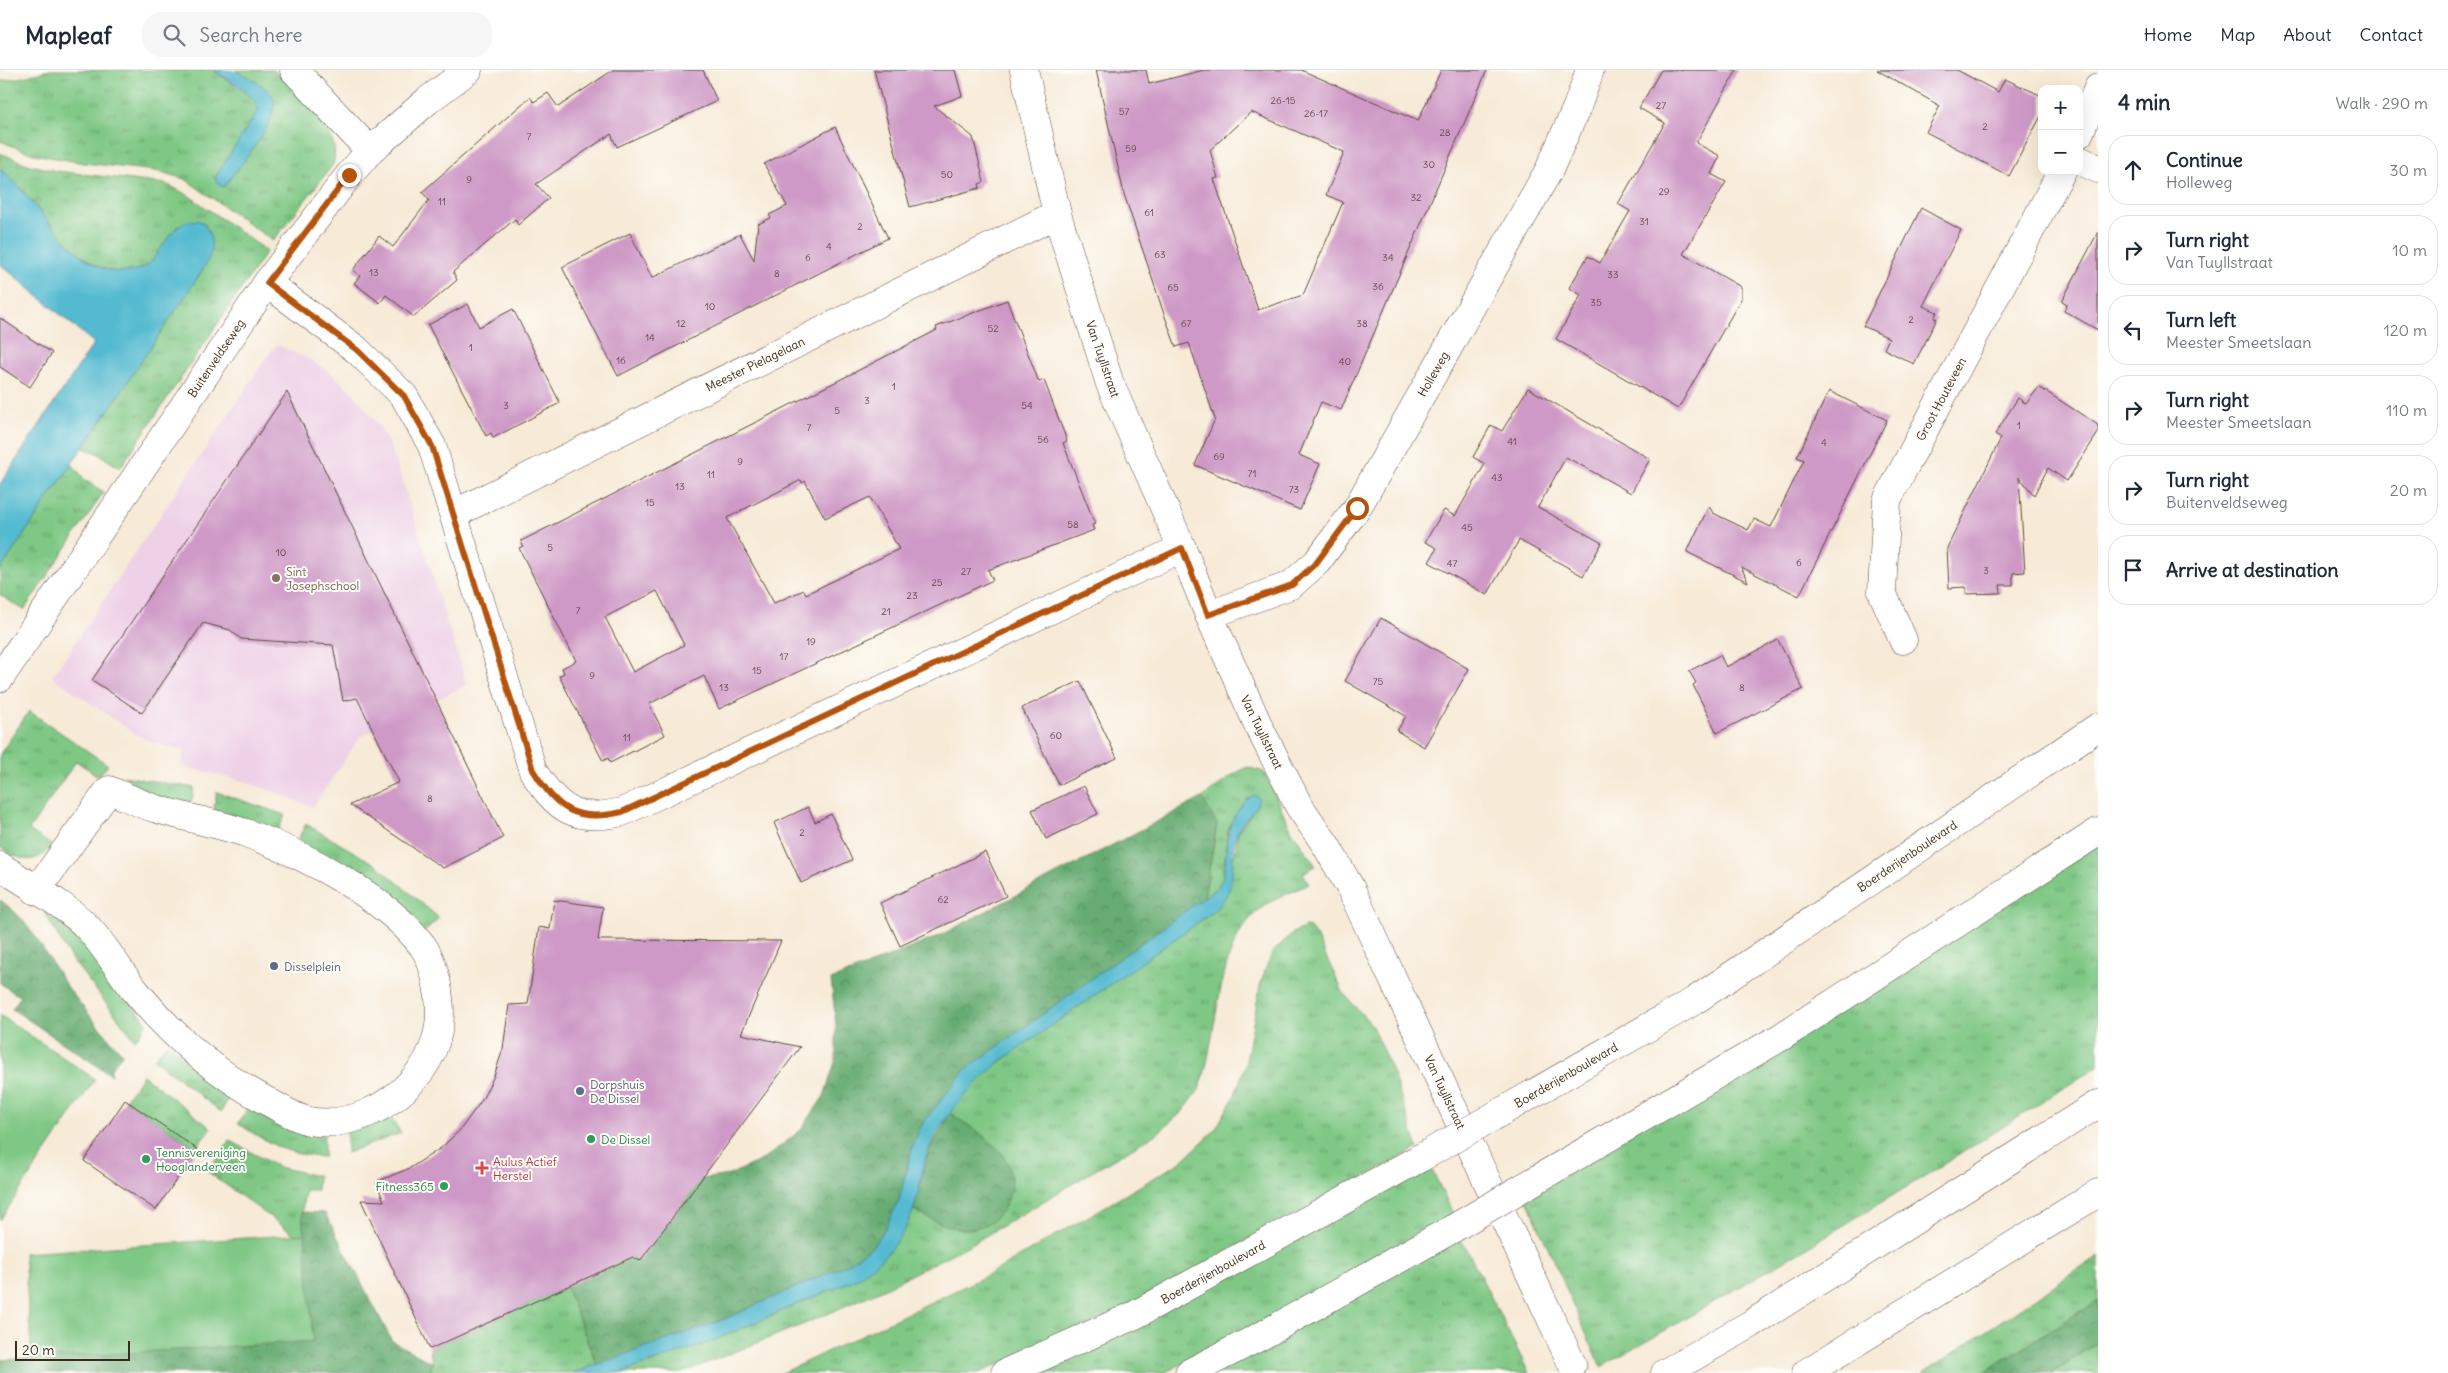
<!DOCTYPE html>
<html lang="en">
<head>
<meta charset="utf-8">
<style>
  :root { --surface:#fff; --page:#f6f6f7; --text:#1f2937; --muted:#747a83; --line:#e0e1e3 }
  body { margin:0; font-family:Delius,sans-serif; background:var(--page); color:var(--text) }
  .controls { position:absolute; right:15px; top:15px; display:grid; overflow:hidden; border-radius:10px; box-shadow:0 5px 20px #0002 }
  .controls button { width:45px; height:45px; display:grid; place-items:center; padding:0; border:0; border-bottom:1px solid var(--line); background:var(--surface); color:var(--text); font:25px sans-serif }
  .scale { position:absolute; left:15px; bottom:12px; width:115px; box-sizing:border-box; padding-left:5px; border:2px solid #3b2a1e; border-top:0; font-size:14px; line-height:18px; white-space:nowrap; color:#3b2a1e; -webkit-text-stroke:4px #fdfcf7; paint-order:stroke }
  .stop { position:absolute; width:15px; height:15px; margin:-11px; border:4px solid #b45309; border-radius:50%; background:#fff }
  .stop.end { background:#b45309; border-color:#fff; box-shadow:0 1px 5px #0008 }
  .list { margin:0; padding:0; list-style:none }
  h2 { display:flex; justify-content:space-between; align-items:center; height:65px; margin:0; padding:0 20px; font-size:21px }
  h2 small { font-size:16px; font-weight:400; color:var(--muted) }
  .list li { display:grid; grid-template-columns:32px 1fr auto; gap:15px; align-items:center; box-sizing:border-box; height:70px; margin:0 10px 10px; padding:0 10px; border:1px solid var(--line); border-radius:20px }
  .list b { display:block; font-size:19px; white-space:nowrap }
  .list p { margin:0; font-size:16px; white-space:nowrap; color:var(--muted) }
  .list em { font-size:16px; font-style:normal; color:var(--muted) }
  .icon { flex:none; width:28px; height:28px; fill:none; stroke:currentColor; stroke-width:2; stroke-linecap:round; stroke-linejoin:round }
  .map { position:relative; flex:none; width:2098px; height:1303px; overflow:hidden }
  header { display:flex; align-items:center; gap:30px; box-sizing:border-box; height:70px; padding:0 25px; background:var(--surface); border-bottom:1px solid var(--line) }
  header strong { font-size:24px }
  nav { display:flex; gap:28px; margin-inline-start:auto; font-size:18px }
  .search { width:350px; height:45px; background:var(--page); display:flex; align-items:center; gap:12px; box-sizing:border-box; padding:0 18px; border-radius:20px; color:var(--muted); font-size:19px }
  main { display:flex }
  aside { flex:1; background:var(--surface) }
  .map>svg:first-child { display:block }
</style>
</head>
<body>
<header>
<strong>Mapleaf</strong>
<div class="search"><svg class="icon" aria-label="search" viewBox="0 0 24 24"><circle cx="10" cy="10" r="6"/><path d="M15 15l6 6"/></svg>Search here</div>
<nav><a>Home</a><a>Map</a><a>About</a><a>Contact</a></nav>
</header>
<main>
<div class="map">
<svg width="2098" height="1303" viewBox="0 0 2098 1303">
  <defs>
    <pattern id="grass-tufts" width="24" height="20" patternUnits="userSpaceOnUse" patternTransform="scale(1.25)"><rect width="24" height="20" fill="#7ec784"/><path d="M3 7l-1-3M5 7V3M7 7l1-3M15 17l-1-3M17 17v-4M19 17l1-3" fill="none" stroke="#68a26b"/></pattern>
    <pattern id="forest-crowns" width="20" height="18" patternUnits="userSpaceOnUse" patternTransform="scale(1.25)"><rect width="20" height="18" fill="#66ac72"/><path d="M2 6a3 3 0 1 1 6 0M12 15a3 3 0 1 1 6 0" fill="none" stroke="#558c5d"/></pattern>
  </defs>
  <rect width="100%" height="100%" fill="#fdfcf7"/>
  <filter id="ink" filterUnits="userSpaceOnUse"><feTurbulence type="fractalNoise" baseFrequency=".02" numOctaves="2"/><feDisplacementMap in="SourceGraphic" scale="10" xChannelSelector="R" yChannelSelector="G"/><feConvolveMatrix kernelMatrix="1 2 1 2 8 2 1 2 1" color-interpolation-filters="sRGB"/></filter>
  <filter id="wash" filterUnits="userSpaceOnUse"><feTurbulence type="fractalNoise" baseFrequency=".0096" numOctaves="4" result="noise"/><feDisplacementMap in="SourceGraphic" scale="20" xChannelSelector="R" yChannelSelector="G"/><feGaussianBlur stdDeviation="1.12" result="paint"/><feColorMatrix in="noise" values="0 0 0 0 0 0 0 0 0 0 0 0 0 0 0 0 0 1.4 0 .05"/><feComposite in="paint" operator="in"/></filter>
  <g filter="url(#wash)">
    <rect width="100%" height="100%" fill="#f7ead7"/>
    <polygon fill="#eed0e7" points="277,275 307,288 331,303 352,322 380,357 390,376 402,409 467,615 361,666 313,737 247,712 181,696 184,680 154,673 137,665 52,607 273,278"/>
    <g fill="url(#grass-tufts)" stroke="#5c7851">
      <path d="M49 0H213L251 27 257 33 258 41 215 108 218 114 224 117 271 50 262 16 236 0H274C297 24 344 59 333 95L273 171 185 109 156 101 84 93 33 84 0 71V11L24 7Z"/>
      <path d="M0 83 30 95 57 101 166 114 188 125 267 181 120 398 97 383 83 378 204 198 179 154C170 167 161 183 149 194 145 198 137 200 131 201 77 211 38 127 0 99Z"/>
      <polygon points="72,394 86,411 104,422 24,540 0,525 0,500"/>
      <path d="M29 641 108 695 98 706 76 691 29 760 51 775 50 778C35 797 17 789 0 777V684Z"/>
      <path d="M1247 697 1264 702 1292 761 1316 796 1303 803 1309 814C1288 824 1263 832 1248 851 1219 884 1216 962 1204 1005L1199 1020 1190 1032 1182 1042 1159 1062 977 1171 875 1223 809 1252 682 1303H620L708 1273 858 1208 895 1173 914 1140C954 1160 971 1172 1006 1135L999 1080 950 1043 971 1017 997 994 1213 842 1235 783 1238 762 1258 734 1239 739 1228 759 1222 812 1204 828 1217 754 1202 728 1234 704Z"/>
      <polygon points="124,706 194,718 192,730 185,736 153,726"/>
      <polygon points="217,722 285,745 279,759 274,762 216,742 214,736"/>
      <polygon points="306,754 378,796 439,848 423,864 299,771 299,767"/>
      <path d="M2098 770V996C1936 1102 1770 1201 1601 1297L1526 1128Z"/>
      <polygon points="44,842 81,868 147,953 135,970 70,887"/>
      <polygon points="1306,857 1310,858 1316,866 1344,924 1371,954 1392,1001 1418,1078 1102,1249 979,1303 782,1303 990,1204 1181,1092 1215,1060 1234,1027 1245,996 1261,911 1272,883 1292,863"/>
      <polygon points="167,973 231,1024 221,1042 154,989"/>
      <polygon points="143,1005 211,1058 196,1078 125,1030"/>
      <path d="M250 1036 324 1065V1087C290 1086 265 1072 238 1053Z"/>
      <polygon points="389,1044 401,1063 347,1083 347,1062"/>
      <polygon points="229,1070 278,1097 318,1106 317,1120 305,1120 302,1142 305,1164 295,1165 208,1102"/>
      <polygon points="1426,1096 1429,1101 1432,1100 1453,1143 1449,1145 1450,1149 1256,1257 1164,1303 1031,1303"/>
      <polygon points="1458,1167 1466,1177 1529,1303 1209,1303"/>
      <polygon points="2098,1186 2098,1230 1983,1303 1923,1303"/>
      <polygon points="566,1217 597,1295 573,1303 430,1303 432,1293 430,1279"/>
      <polygon points="2098,1273 2098,1303 2051,1303"/>
    </g>
    <g fill="url(#forest-crowns)" stroke="#506b48">
      <polygon points="1202,728 1217,754 1204,828 964,1001 923,1053 913,1074 899,1130 886,1157 872,1177 846,1195 720,1251 597,1295 566,1217 701,1109 729,1105 764,1089 801,1060 824,1026 836,989 836,954 831,910 935,868"/>
      <path d="M0 830C31 851 43 882 64 912 82 937 102 961 123 984L111 998V1005L12 939 20 927 0 913Z"/>
      <path d="M950 1043C965 1054 988 1067 999 1080 1025 1109 1007 1158 967 1159 948 1160 931 1148 914 1140L927 1084Z"/>
      <polygon points="302,1142 325,1143 392,1271 432,1293 430,1303 0,1303 0,1290 313,1271"/>
      <polygon points="2098,1230 2098,1273 2051,1303 1983,1303"/>
    </g>
    <g fill="#7ec784" stroke="#5c7851">
      <polygon points="0,945 95,1009 0,1150"/>
      <polygon points="305,1164 313,1271 32,1289 24,1183"/>
    </g>
    <g fill="#52bad0" stroke="#467277">
      <path d="M213 0C236 0 236 0 256 12 262 16 270 21 273 27 281 51 238 97 224 117L218 114 215 108 258 40C255 22 227 10 213 0Z"/>
      <path d="M0 99C37 126 77 211 130 201 137 200 146 198 151 192 164 175 178 143 203 152 223 180 203 198 188 222L0 500V414L94 273 0 194Z"/>
      <path d="M1255 725 1259 728C1257 741 1243 749 1238 761 1225 792 1244 812 1213 842L997 994C969 1020 940 1048 927 1085 920 1103 920 1123 913 1141 903 1169 882 1191 858 1208L708 1273 620 1303H573L720 1251 846 1195 872 1177 886 1157 899 1130 913 1074 923 1053 964 1001 1217 818C1234 796 1216 765 1243 734 1247 730 1249 727 1255 725Z"/>
    </g>
    <g id="blocks">
      <g fill="#ce99c6" fill-rule="evenodd">
        <polygon points="613,0 703,0 717,31 617,77 611,64 536,114 549,128 518,155 515,149 453,202 457,210 414,247 386,225 380,233 354,213 360,206 353,200 379,166 393,177 429,130 422,122 530,27 534,32 548,23 558,37"/>
        <polygon points="874,0 955,0 962,26 934,36 973,67 984,112 979,114 980,118 910,137"/>
        <path d="M1096 0H1146L1149 14 1204 0H1301L1418 51 1441 0H1487L1341 340 1321 332 1299 385 1320 394 1300 440 1195 395 1215 349 1189 273 1176 277 1163 241 1124 124ZM1251 42 1344 82 1326 125 1343 132 1303 225 1258 240 1214 109 1218 108 1210 80Z"/>
        <polygon points="1661,0 1737,0 1696,73 1720,86 1711,104 1726,112 1683,184 1741,217 1741,229 1678,339 1556,269 1581,225 1569,218 1588,186 1600,193 1630,141 1618,134 1665,53 1639,38"/>
        <polygon points="1877,0 1957,0 1998,22 2005,9 2042,26 2042,44 2009,106 1926,62 1940,36"/>
        <polygon points="835,57 888,168 618,306 562,197 630,163 652,208 740,164 754,190 758,154 771,148 769,145 787,136 764,94"/>
        <polygon points="1921,138 1961,160 1923,236 1937,242 1934,248 1937,249 1914,294 1884,279 1889,268 1863,256"/>
        <polygon points="2098,162 2098,260 2064,241 2067,234 2062,231"/>
        <path d="M1007 230 1039 312 1044 310 1067 371 1063 373 1095 454 1092 455 1094 460 988 500 993 510 719 639 704 606 649 634 665 665 610 693 608 688 603 691 559 606 564 603 562 598 576 591 519 478 523 476 521 471 869 295 937 260 936 257ZM801 410 802 413 805 411 825 448 870 427 899 479 806 524 804 520 774 533 727 448ZM657 521 684 575 633 602 605 547Z"/>
        <polygon points="468,234 479,257 513,239 560,333 493,368 491,363 486,366 428,255"/>
        <polygon points="0,248 52,283 30,317 0,297"/>
        <polygon points="2039,317 2098,355 2098,363 2067,411 2048,398 2034,425 2019,407 2025,502 2013,503 2013,515 2000,515 2001,523 1966,524 1966,517 1949,518 1947,478 2001,368 1995,364 2018,328 2026,334"/>
        <polygon points="1528,318 1650,389 1631,423 1566,387 1538,437 1602,473 1583,506 1519,470 1487,525 1429,492 1437,478 1425,472 1444,440 1455,446 1485,394 1473,387 1491,355 1502,361"/>
        <polygon points="1829,321 1887,350 1799,526 1741,497 1748,512 1687,482 1709,436 1713,443 1748,460 1754,449 1771,457 1804,390 1797,387"/>
        <polygon points="287,322 503,768 443,798 350,735 399,712 357,628 343,631 333,575 241,569 230,560 203,553 142,643 92,610"/>
        <polygon points="1381,548 1469,599 1424,677 1397,661 1406,646 1345,611"/>
        <polygon points="1778,570 1803,619 1717,663 1693,615 1696,613 1689,601 1720,585 1726,597"/>
        <polygon points="1080,611 1117,688 1059,715 1022,638"/>
        <polygon points="1084,716 1098,744 1046,769 1032,740"/>
        <polygon points="808,737 815,752 831,744 852,790 801,813 774,753"/>
        <polygon points="985,782 1006,826 900,876 880,833"/>
        <polygon points="554,830 603,837 598,870 781,871 741,964 800,977 640,1191 633,1187 430,1279 361,1130 384,1131 376,1112 410,1098 441,1078 460,1060 482,1030 494,1006 503,979 509,935 528,934 539,857 550,859"/>
        <polygon points="125,1030 197,1079 156,1140 84,1091"/>
      </g>
    </g>
  </g>
  <g filter="url(#ink)">
    <use href="#blocks" fill-opacity="0" stroke="#57473a" stroke-width="1"/>
    <g fill="none" stroke-linecap="round" stroke-linejoin="round">
      <defs>
        <g id="minor">
          <polyline points="294,0 370,81"/>
          <polyline points="1024,0 1057,144 1110,314 1182,478 1209,545 1259,657 1299,736 1326,775 1351,819 1572,1294"/>
          <polyline points="2079,64 2098,18"/>
          <polyline points="2079,90 2098,99"/>
          <path d="M267 213 357 280 404 326 432 376 533 701C557 739 575 753 622 742L1182 478"/>
          <polyline points="454,444 1057,144"/>
          <polyline points="1209,545 1291,515 1317,492 1357,438 1549,100 1577,37 1590,0"/>
          <polyline points="1903,570 1882,522 1887,430 2062,101"/>
          <polyline points="0,608 267,213 349,105 370,81 427,31 468,0"/>
          <path d="M0 796C25 813 69 837 88 858 107 878 120 903 138 924 173 967 215 1002 263 1029 277 1036 294 1048 309 1051 348 1058 389 1038 414 1009 434 987 443 958 439 928 437 911 433 890 422 875 384 826 303 784 246 763 217 753 186 748 157 739 140 734 125 726 109 720L36 821"/>
        </g>
        <g id="major">
          <polyline points="1489,1049 1694,931 2098,657"/>
          <polyline points="1522,1118 1781,967 2098,762"/>
          <polyline points="1005,1303 1135,1245 1422,1087"/>
          <polyline points="1189,1303 1261,1266 1454,1158"/>
        </g>
        <g id="highway">
          <polyline points="1665,1303 1751,1254 2098,1034"/>
          <polyline points="1806,1303 2098,1123"/>
        </g>
      </defs>
      <use href="#minor" stroke="#57473a" stroke-width="29"/>
      <use href="#major" stroke="#57473a" stroke-width="29"/>
      <use href="#highway" stroke="#57473a" stroke-width="29"/>
      <use href="#minor" stroke="#fff" stroke-width="28"/>
      <use href="#major" stroke="#fff" stroke-width="28"/>
      <use href="#highway" stroke="#fff" stroke-width="28"/>
      <defs>
        <g id="major-bridge">
          <polyline points="1422,1087 1489,1049"/>
          <polyline points="1454,1158 1522,1118"/>
        </g>
      </defs>
      <use href="#major-bridge" stroke="#57473a" stroke-width="29" stroke-linecap="butt"/>
      <use href="#major-bridge" stroke="#fff" stroke-width="28"/>
    </g>
  </g>
  <g fill="none" stroke-linecap="round" stroke-linejoin="round" filter="url(#ink)">
    <path stroke="#b45309" stroke-width="6" d="M349 105 267 213 357 280 404 326 432 376 533 700C557 739 575 753 622 742L1182 478 1208 545 1292 515 1317 492 1357 438"/>
  </g>
  <circle fill="#8d6e63" stroke="#fdfcf7" stroke-width="2" cx="276" cy="508" r="5"/>
  <g fill="#5c6f8a" stroke="#fdfcf7" stroke-width="2">
    <circle cx="274" cy="896" r="5"/>
    <circle cx="580" cy="1021" r="5"/>
  </g>
  <g fill="#2e9e5b" stroke="#fdfcf7" stroke-width="2">
    <circle cx="591" cy="1069" r="5"/>
    <circle cx="146" cy="1089" r="5"/>
    <circle cx="444" cy="1116" r="5"/>
  </g>
  <path fill="#e0444e" stroke="#fdfcf7" stroke-width="2" d="M479.5 1090.5h5v5h5v5h-5v5h-5v-5h-5v-5h5z"/>
  <g text-anchor="middle" dominant-baseline="central" stroke-width="4" stroke-linejoin="round" paint-order="stroke">
    <g font-size="10" fill="#604648">
      <text x="1283" y="30">26-15</text>
      <text x="1661" y="35">27</text>
      <text x="1124" y="41">57</text>
      <text x="1316" y="43">26-17</text>
      <text x="1985" y="56">2</text>
      <text x="1445" y="62">28</text>
      <text x="529" y="66">7</text>
      <text x="1131" y="78">59</text>
      <text x="1429" y="94">30</text>
      <text x="947" y="104">50</text>
      <text x="469" y="109">9</text>
      <text x="1664" y="121">29</text>
      <text x="1416" y="127">32</text>
      <text x="442" y="131">11</text>
      <text x="1149" y="142">61</text>
      <text x="1644" y="151">31</text>
      <text x="860" y="156">2</text>
      <text x="829" y="176">4</text>
      <text x="1160" y="184">63</text>
      <text x="808" y="187">6</text>
      <text x="1388" y="187">34</text>
      <text x="374" y="202">13</text>
      <text x="777" y="203">8</text>
      <text x="1613" y="204">33</text>
      <text x="1378" y="216">36</text>
      <text x="1173" y="217">65</text>
      <text x="1596" y="232">35</text>
      <text x="710" y="236">10</text>
      <text x="1911" y="249">2</text>
      <text x="681" y="253">12</text>
      <text x="1186" y="253">67</text>
      <text x="1362" y="253">38</text>
      <text x="993" y="258">52</text>
      <text x="650" y="267">14</text>
      <text x="471" y="277">1</text>
      <text x="621" y="290">16</text>
      <text x="1345" y="291">40</text>
      <text x="894" y="316">1</text>
      <text x="867" y="330">3</text>
      <text x="506" y="335">3</text>
      <text x="1027" y="335">54</text>
      <text x="837" y="340">5</text>
      <text x="2019" y="355">1</text>
      <text x="809" y="357">7</text>
      <text x="1043" y="369">56</text>
      <text x="1512" y="371">41</text>
      <text x="1824" y="372">4</text>
      <text x="1219" y="386">69</text>
      <text x="740" y="391">9</text>
      <text x="1252" y="403">71</text>
      <text x="711" y="404">11</text>
      <text x="1497" y="407">43</text>
      <text x="680" y="416">13</text>
      <text x="1294" y="419">73</text>
      <text x="650" y="432">15</text>
      <text x="1073" y="454">58</text>
      <text x="1467" y="457">45</text>
      <text x="550" y="477">5</text>
      <text x="281" y="482">10</text>
      <text x="1799" y="492">6</text>
      <text x="1452" y="493">47</text>
      <text x="1986" y="500">3</text>
      <text x="966" y="501">27</text>
      <text x="937" y="512">25</text>
      <text x="912" y="525">23</text>
      <text x="578" y="540">7</text>
      <text x="886" y="541">21</text>
      <text x="811" y="571">19</text>
      <text x="784" y="586">17</text>
      <text x="757" y="600">15</text>
      <text x="592" y="605">9</text>
      <text x="1378" y="611">75</text>
      <text x="724" y="617">13</text>
      <text x="1742" y="617">8</text>
      <text x="1056" y="665">60</text>
      <text x="627" y="667">11</text>
      <text x="430" y="728">8</text>
      <text x="802" y="762">2</text>
      <text x="943" y="829">62</text>
    </g>
    <g font-size="12" fill="#3b2a1e" stroke="#fdfcf7">
      <text transform="translate(216 288) rotate(-56)">Buitenveldseweg</text>
      <text transform="translate(1103 289) rotate(71)">Van Tuyllstraat</text>
      <text transform="translate(755 294) rotate(-26)">Meester Pielagelaan</text>
      <text transform="translate(1433 304) rotate(-60)">Holleweg</text>
      <text transform="translate(1941 329) rotate(-62)">Groot Houteveen</text>
      <text transform="translate(1262 662) rotate(64)">Van Tuyllstraat</text>
      <text transform="translate(1907 786) rotate(-34)">Boerderijenboulevard</text>
      <text transform="translate(1566 1005) rotate(-30)">Boerderijenboulevard</text>
      <text transform="translate(1445 1022) rotate(65)">Van Tuyllstraat</text>
      <text transform="translate(1213 1202) rotate(-29)">Boerderijenboulevard</text>
    </g>
    <g font-size="12" fill="#785e54" stroke="#fdfcf7" text-anchor="start">
      <text x="286" y="501">Sint<tspan x="286" dy="14">Josephschool</tspan></text>
    </g>
    <g font-size="12" fill="#4e5e75" stroke="#fdfcf7" text-anchor="start">
      <text x="284" y="896">Disselplein</text>
      <text x="590" y="1014">Dorpshuis<tspan x="590" dy="14">De Dissel</tspan></text>
    </g>
    <g font-size="12" fill="#27864d" stroke="#fdfcf7" text-anchor="start">
      <text x="601" y="1069">De Dissel</text>
      <text x="156" y="1082">Tennisvereniging<tspan x="156" dy="14">Hooglanderveen</tspan></text>
      <text x="434" y="1116" text-anchor="end">Fitness365</text>
    </g>
    <g font-size="12" fill="#be3a42" stroke="#fdfcf7" text-anchor="start">
      <text x="493" y="1091">Aulus Actief<tspan x="493" dy="14">Herstel</tspan></text>
    </g>
  </g>
</svg>
<div class="controls">
<button>+</button>
<button>−</button>
</div>
<div class="scale">20 m</div>
<div class="stop" style="left:1357px;top:438px"></div>
<div class="stop end" style="left:349px;top:105px"></div>
</div>
<aside>
<h2>4 min<small>Walk · 290 m</small></h2>
<ul class="list">
<li><svg class="icon" aria-label="ahead" viewBox="0 0 24 24"><path d="M12 20V5M6 11l6-6 6 6"/></svg><div><b>Continue</b><p>Holleweg</p></div><em>30 m</em></li>
<li><svg class="icon" aria-label="right" viewBox="0 0 24 24"><path d="M7 20v-9h11M14 6l5 5-5 5"/></svg><div><b>Turn right</b><p>Van Tuyllstraat</p></div><em>10 m</em></li>
<li><svg class="icon" aria-label="left" viewBox="0 0 24 24"><path d="M17 20v-9H6M10 6l-5 5 5 5"/></svg><div><b>Turn left</b><p>Meester Smeetslaan</p></div><em>120 m</em></li>
<li><svg class="icon" aria-label="right" viewBox="0 0 24 24"><path d="M7 20v-9h11M14 6l5 5-5 5"/></svg><div><b>Turn right</b><p>Meester Smeetslaan</p></div><em>110 m</em></li>
<li><svg class="icon" aria-label="right" viewBox="0 0 24 24"><path d="M7 20v-9h11M14 6l5 5-5 5"/></svg><div><b>Turn right</b><p>Buitenveldseweg</p></div><em>20 m</em></li>
<li><svg class="icon" aria-label="arrive" viewBox="0 0 24 24"><path d="M6 21V4h12l-3 4 3 4H6"/></svg><div><b>Arrive at destination</b></div></li>
</ul>
</aside>
</main>
</body>
</html>
